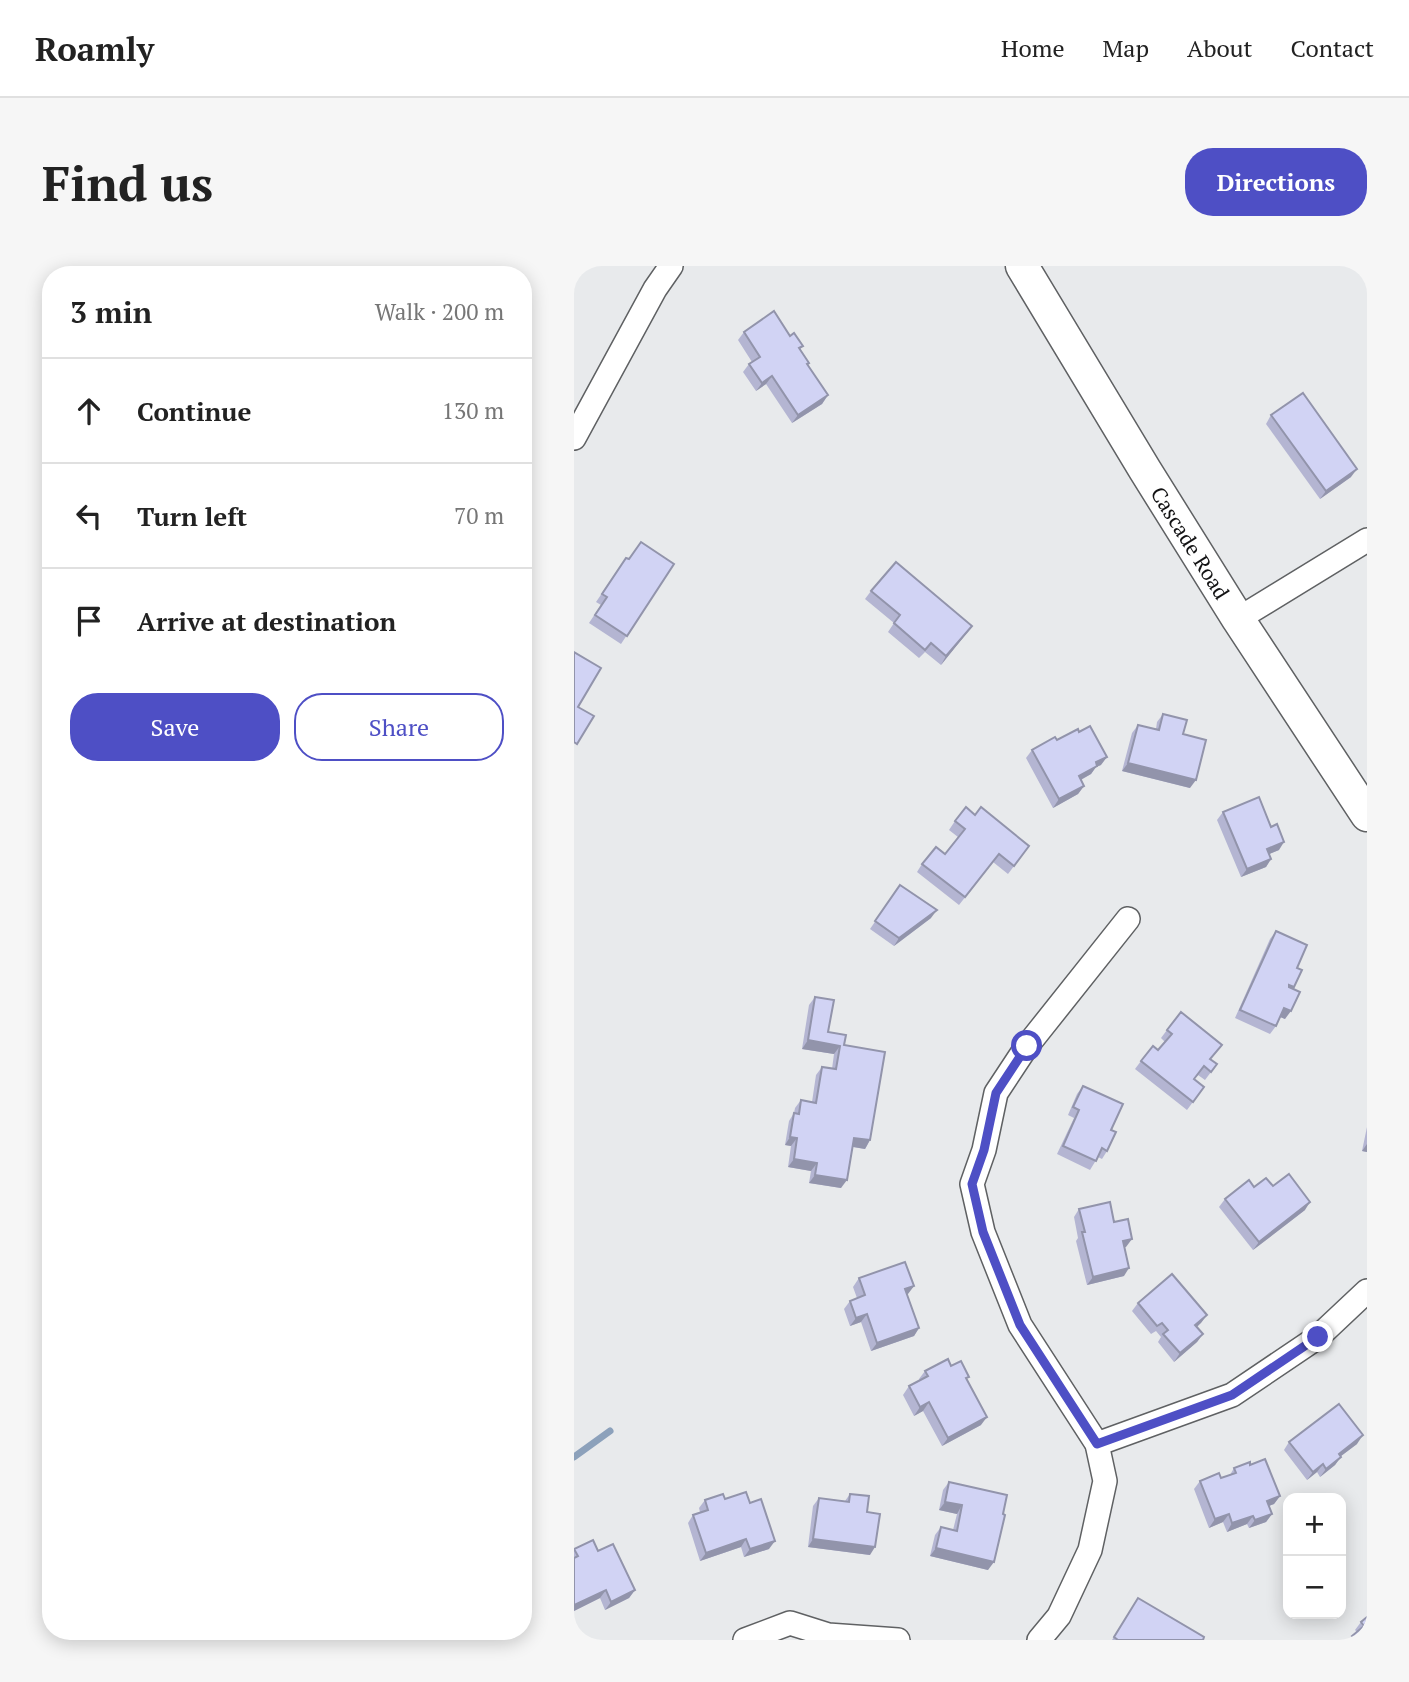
<!DOCTYPE html>
<html lang="en">
<head>
<meta charset="utf-8">
<style>
  :root { --surface:#fff; --page:#f6f6f6; --text:#222; --muted:#767676; --line:#e0e0e0; --accent:#4e4fc5 }
  body { margin:0; font-family:"PT Serif",serif; background:var(--page); color:var(--text) }
  .controls { position:absolute; right:21px; bottom:21px; display:grid; overflow:hidden; border-radius:14px; box-shadow:0 4px 18px #0003 }
  .controls button { width:63px; height:63px; display:grid; place-items:center; padding:0; border:0; border-bottom:2px solid var(--line); background:var(--surface); color:var(--text); font:35px sans-serif }
  .stop { position:absolute; width:21px; height:21px; margin:-16px; border:5px solid #4e4fc5; border-radius:50%; background:#fff }
  .stop.end { background:#4e4fc5; border-color:#fff; box-shadow:0 2px 7px #0008 }
  .list { margin:0; padding:0; list-style:none }
  h2 { display:flex; justify-content:space-between; align-items:center; height:91px; margin:0; padding:0 28px; font-size:30px }
  h2 small { font-size:23px; font-weight:400; color:var(--muted) }
  .list li { display:grid; grid-template-columns:46px 1fr auto; gap:21px; align-items:center; box-sizing:border-box; height:105px; padding:0 28px; border-top:2px solid var(--line) }
  .list b { display:block; font-size:26px; white-space:nowrap }
  .list em { font-size:23px; font-style:normal; color:var(--muted) }
  .actions { display:flex; gap:14px; padding:21px 28px }
  .actions a { flex:1; padding:16px 0; border:2px solid var(--accent); border-radius:28px; text-align:center; font-size:24px; color:var(--accent) }
  .actions .main { background:var(--accent); color:#fff }
  .icon { flex:none; width:38px; height:38px; fill:none; stroke:currentColor; stroke-width:2; stroke-linecap:round; stroke-linejoin:round }
  .map { position:relative; flex:none; width:793px; height:1374px; overflow:hidden; border-radius:28px }
  header { display:flex; align-items:center; gap:42px; box-sizing:border-box; height:98px; padding:0 35px; background:var(--surface); border-bottom:2px solid var(--line) }
  header strong { font-size:33px }
  nav { display:flex; gap:38px; margin-inline-start:auto; font-size:24px }
  .intro { display:flex; align-items:center; justify-content:space-between; box-sizing:border-box; height:168px; padding:0 42px }
  h1 { margin:0; font-size:49px }
  .button { padding:18px 32px; border-radius:28px; background:var(--accent); color:#fff; font-size:24px; font-weight:700 }
  main { display:flex; gap:42px; padding:0 42px }
  aside { flex:1; background:var(--surface); border-radius:28px; box-shadow:0 4px 18px #0003 }
  .map>svg:first-child { display:block }
</style>
</head>
<body>
<header>
<strong>Roamly</strong>
<nav><a>Home</a><a>Map</a><a>About</a><a>Contact</a></nav>
</header>
<div class="intro"><h1>Find us</h1><a class="button">Directions</a></div>
<main>
<aside>
<h2>3 min<small>Walk · 200 m</small></h2>
<ul class="list">
<li><svg class="icon" aria-label="ahead" viewBox="0 0 24 24"><path d="M12 20V5M6 11l6-6 6 6"/></svg><div><b>Continue</b></div><em>130 m</em></li>
<li><svg class="icon" aria-label="left" viewBox="0 0 24 24"><path d="M17 20v-9H6M10 6l-5 5 5 5"/></svg><div><b>Turn left</b></div><em>70 m</em></li>
<li><svg class="icon" aria-label="arrive" viewBox="0 0 24 24"><path d="M6 21V4h12l-3 4 3 4H6"/></svg><div><b>Arrive at destination</b></div></li>
</ul>
<div class="actions"><a class="main">Save</a><a>Share</a></div>
</aside>
<div class="map">
<svg width="793" height="1374" viewBox="0 0 793 1374">
  <rect width="100%" height="100%" fill="#e8eaec"/>
  <g fill="none" stroke-linecap="round" stroke-linejoin="round">
    <polyline stroke="#8ca1bb" stroke-width="7" points="0,1191 36,1165"/>
    <defs>
      <g id="street">
        <polyline points="0,172 81,23 97,0"/>
        <polyline points="664,353 793,274"/>
        <polyline points="523,1178 658,1129 744,1071 793,1025"/>
        <polyline points="171,1374 216,1357 254,1369 324,1374"/>
        <polyline points="465,1374 485,1350 516,1284 531,1215 523,1178 446,1059 409,966 398,918 410,884 422,827 453,780 554,653"/>
      </g>
      <g id="secondary">
        <path id="s1" d="M448 0 571 204 664 353 793 549"/>
      </g>
    </defs>
    <use href="#street" stroke="#5f6163" stroke-width="26"/>
    <use href="#secondary" stroke="#5f6163" stroke-width="35"/>
    <use href="#street" stroke="#fff" stroke-width="23"/>
    <use href="#secondary" stroke="#fff" stroke-width="32"/>
  </g>
  <g fill="#b4b5d2">
    <polygon points="170,66 216,70 229,80 226,83 235,97 234,99 254,129 248,138 218,157 192,118 182,125 169,106 175,98 178,96 164,74"/>
    <polygon points="697,149 777,211 746,233 692,158"/>
    <polygon points="52,292 54,293 100,298 47,378 15,357 27,339 22,336"/>
    <polygon points="297,325 398,360 367,399 351,386 345,392 314,366 320,357 291,333"/>
    <polygon points="589,448 609,468 616,522 548,505 558,467 564,459 582,463 583,456"/>
    <polygon points="483,474 527,499 522,501 517,508 507,514 510,520 504,528 479,542 452,492 458,484"/>
    <polygon points="649,546 705,584 695,588 697,593 692,601 667,611 643,554"/>
    <polygon points="401,549 455,580 434,608 419,596 385,639 343,606 348,598 371,588 384,571 375,564 381,555"/>
    <polygon points="326,619 357,652 320,680 296,663"/>
    <polygon points="702,665 723,702 711,753 706,751 702,760 696,768 661,752 696,673"/>
    <polygon points="241,731 254,766 270,779 296,874 291,883 279,881 267,922 235,917 237,905 214,901 217,880 211,879 215,855 220,847 221,842 227,834 238,836 242,809 248,801 258,803 260,788 228,783 235,739"/>
    <polygon points="593,764 643,798 631,814 624,809 620,813 630,821 613,844 561,803 567,795 584,784 591,776 587,772"/>
    <polygon points="509,820 537,864 533,885 528,893 524,891 516,904 483,888 500,852 494,849 503,828"/>
    <polygon points="793,861 793,886 788,885"/>
    <polygon points="699,920 731,944 679,984 645,941 651,933 680,921"/>
    <polygon points="505,943 540,956 552,981 550,981 550,1010 513,1019 502,975 504,972 500,951"/>
    <polygon points="285,1012 340,1020 333,1028 345,1062 340,1070 297,1085 287,1056 276,1060 270,1043 276,1035 283,1032 279,1021"/>
    <polygon points="564,1037 633,1049 623,1061 629,1068 623,1076 600,1096 584,1076 587,1071 582,1065 577,1068 558,1045"/>
    <polygon points="377,1100 393,1114 407,1159 368,1180 349,1145 340,1150 329,1129 335,1120 346,1114 345,1113 351,1105"/>
    <polygon points="715,1176 783,1178 767,1190 761,1199 746,1211 743,1206 733,1214 710,1184"/>
    <polygon points="676,1199 706,1230 700,1238 695,1240 698,1248 692,1256 675,1262 673,1258 653,1266 649,1256 635,1262 620,1223 626,1215 647,1212 656,1209 660,1202"/>
    <polygon points="375,1216 433,1229 414,1304 356,1290 361,1269 367,1261 379,1264 383,1248 365,1244 369,1224"/>
    <polygon points="276,1228 293,1246 296,1289 234,1281 239,1240 245,1232 271,1235"/>
    <polygon points="151,1233 195,1283 170,1291 167,1281 126,1295 114,1257 119,1249 126,1246 125,1242 131,1234"/>
    <polygon points="0,1283 24,1285 61,1324 55,1332 31,1344 26,1332 0,1345"/>
    <polygon points="564,1332 629,1374 538,1374"/>
    <polygon points="793,1351 793,1374 775,1374 783,1366 781,1364 787,1356"/>
  </g>
  <g fill="#9294ab">
    <polygon points="198,110 192,118 182,125 188,117"/>
    <polygon points="254,129 248,138 218,157 224,149"/>
    <polygon points="783,203 777,211 746,233 752,225"/>
    <polygon points="398,360 392,368 367,399 372,390"/>
    <polygon points="533,491 527,499 522,501 517,508 499,518 505,510 522,496"/>
    <polygon points="554,497 622,514 616,522 548,505"/>
    <polygon points="510,520 504,528 479,542 485,533"/>
    <polygon points="710,576 705,584 688,591 693,583"/>
    <polygon points="697,593 692,601 667,611 673,603"/>
    <polygon points="363,644 357,652 320,680 325,672"/>
    <polygon points="710,742 717,745 711,753 704,750"/>
    <polygon points="234,774 266,780 260,788 228,783"/>
    <polygon points="216,871 223,872 217,880 211,879"/>
    <polygon points="280,872 296,874 291,883 274,880"/>
    <polygon points="793,878 793,886 788,885"/>
    <polygon points="220,893 243,897 237,905 214,901"/>
    <polygon points="241,909 273,914 267,922 235,917"/>
    <polygon points="736,936 731,944 679,984 685,976"/>
    <polygon points="558,973 552,981 543,983 549,975"/>
    <polygon points="555,1002 550,1010 513,1019 519,1011"/>
    <polygon points="340,1020 334,1028 326,1031 331,1023"/>
    <polygon points="293,1048 287,1056 276,1060 282,1052"/>
    <polygon points="633,1049 627,1057 616,1067 621,1059"/>
    <polygon points="345,1062 340,1070 297,1085 303,1077"/>
    <polygon points="629,1068 623,1076 600,1096 606,1087"/>
    <polygon points="355,1136 349,1145 340,1150 346,1141"/>
    <polygon points="413,1151 407,1159 368,1180 374,1172"/>
    <polygon points="789,1169 783,1178 759,1196 765,1188"/>
    <polygon points="767,1191 761,1199 746,1211 752,1203"/>
    <polygon points="749,1198 743,1206 733,1214 739,1206"/>
    <polygon points="706,1230 700,1238 687,1243 693,1235"/>
    <polygon points="371,1236 388,1239 383,1248 365,1244"/>
    <polygon points="655,1248 649,1256 635,1262 641,1253"/>
    <polygon points="698,1248 692,1256 675,1262 681,1254"/>
    <polygon points="679,1250 673,1258 653,1266 658,1257"/>
    <polygon points="172,1273 167,1281 126,1295 132,1287"/>
    <polygon points="239,1273 301,1281 296,1289 234,1281"/>
    <polygon points="201,1275 195,1283 170,1291 176,1283"/>
    <polygon points="362,1282 420,1296 414,1304 356,1290"/>
    <polygon points="32,1324 26,1332 0,1345 0,1339"/>
    <polygon points="61,1324 55,1332 31,1344 37,1336"/>
  </g>
  <g fill="#d1d3f4" stroke="#9294ab" stroke-width="2">
    <polygon points="200,45 216,70 220,67 229,80 225,82 235,97 233,98 254,129 224,149 198,110 188,117 175,98 186,91 170,66"/>
    <polygon points="729,127 783,203 752,225 697,149"/>
    <polygon points="67,276 100,298 53,370 21,349 33,331 28,328 52,292 55,293"/>
    <polygon points="322,296 398,360 372,390 357,377 351,384 320,357 326,349 297,325"/>
    <polygon points="0,386 27,402 4,441 20,450 3,478 0,476"/>
    <polygon points="589,448 613,454 609,468 632,474 622,514 554,497 564,459 585,464"/>
    <polygon points="516,460 533,491 522,496 523,500 505,510 510,520 485,533 458,484 481,471 483,474 504,463 505,466"/>
    <polygon points="685,531 697,561 703,558 710,576 693,583 697,593 673,603 649,546"/>
    <polygon points="392,541 401,549 407,541 455,580 440,600 425,588 391,631 348,598 362,581 371,588 391,563 381,555"/>
    <polygon points="326,619 363,644 325,672 301,655"/>
    <polygon points="702,665 733,679 723,702 728,704 720,721 715,719 715,721 726,726 717,745 710,742 702,760 666,744"/>
    <polygon points="241,731 260,734 254,766 272,769 270,779 311,786 296,874 280,872 273,914 241,909 243,897 220,893 223,872 216,871 220,847 225,848 227,834 242,837 248,801 262,803 266,780 234,774"/>
    <polygon points="607,746 648,779 636,793 643,798 637,806 630,800 620,813 630,821 619,836 567,795 579,780 584,784 598,768 593,764"/>
    <polygon points="509,820 549,838 537,864 542,866 533,885 528,882 522,895 489,880 505,844 499,841"/>
    <polygon points="715,908 736,936 685,976 651,933 675,914 680,921 692,912 699,920"/>
    <polygon points="536,936 540,956 554,953 558,973 549,975 555,1002 519,1011 508,966 511,966 505,943"/>
    <polygon points="331,996 340,1020 331,1023 345,1062 303,1077 293,1048 282,1052 276,1035 291,1029 285,1012"/>
    <polygon points="598,1008 633,1049 621,1059 629,1068 606,1087 589,1068 594,1064 588,1057 583,1060 564,1037"/>
    <polygon points="374,1093 377,1100 387,1095 395,1111 392,1112 413,1151 374,1172 355,1136 346,1141 335,1120 354,1110 351,1105"/>
    <polygon points="765,1138 789,1169 765,1188 767,1191 752,1203 749,1198 739,1206 715,1176"/>
    <polygon points="691,1193 706,1230 693,1235 698,1248 681,1254 679,1250 658,1257 655,1248 641,1253 626,1215 645,1207 647,1212 662,1207 660,1202 676,1196 676,1199"/>
    <polygon points="375,1216 433,1229 429,1248 431,1249 420,1296 362,1282 367,1261 383,1265 388,1239 371,1236"/>
    <polygon points="172,1226 176,1237 187,1233 201,1275 176,1283 172,1273 132,1287 119,1249 134,1244 131,1234 149,1228 151,1233"/>
    <polygon points="276,1228 295,1230 293,1246 306,1248 301,1281 239,1273 245,1232 275,1236"/>
    <polygon points="19,1274 24,1285 39,1278 61,1324 37,1336 32,1324 0,1339 0,1292 4,1290 0,1283"/>
    <polygon points="564,1332 630,1371 629,1374 544,1374 540,1371"/>
    <polygon points="793,1351 793,1374 782,1374 778,1370 790,1360 787,1356"/>
  </g>
  <g fill="none" stroke-linecap="round" stroke-linejoin="round">
    <polyline stroke="#4e4fc5" stroke-width="9" points="453,780 422,827 410,884 398,918 409,966 446,1059 523,1178 658,1129 744,1071"/>
  </g>
  <g text-anchor="middle" dominant-baseline="central" stroke-width="5" stroke-linejoin="round" paint-order="stroke">
    <g font-size="21" fill="#131314" stroke="#e8eaec">
      <text stroke="none"><textPath href="#s1" startOffset="324">Cascade Road</textPath></text>
    </g>
  </g>
</svg>
<div class="controls">
<button>+</button>
<button>−</button>
</div>
<div class="stop" style="left:453px;top:780px"></div>
<div class="stop end" style="left:744px;top:1071px"></div>
</div>
</main>
</body>
</html>
